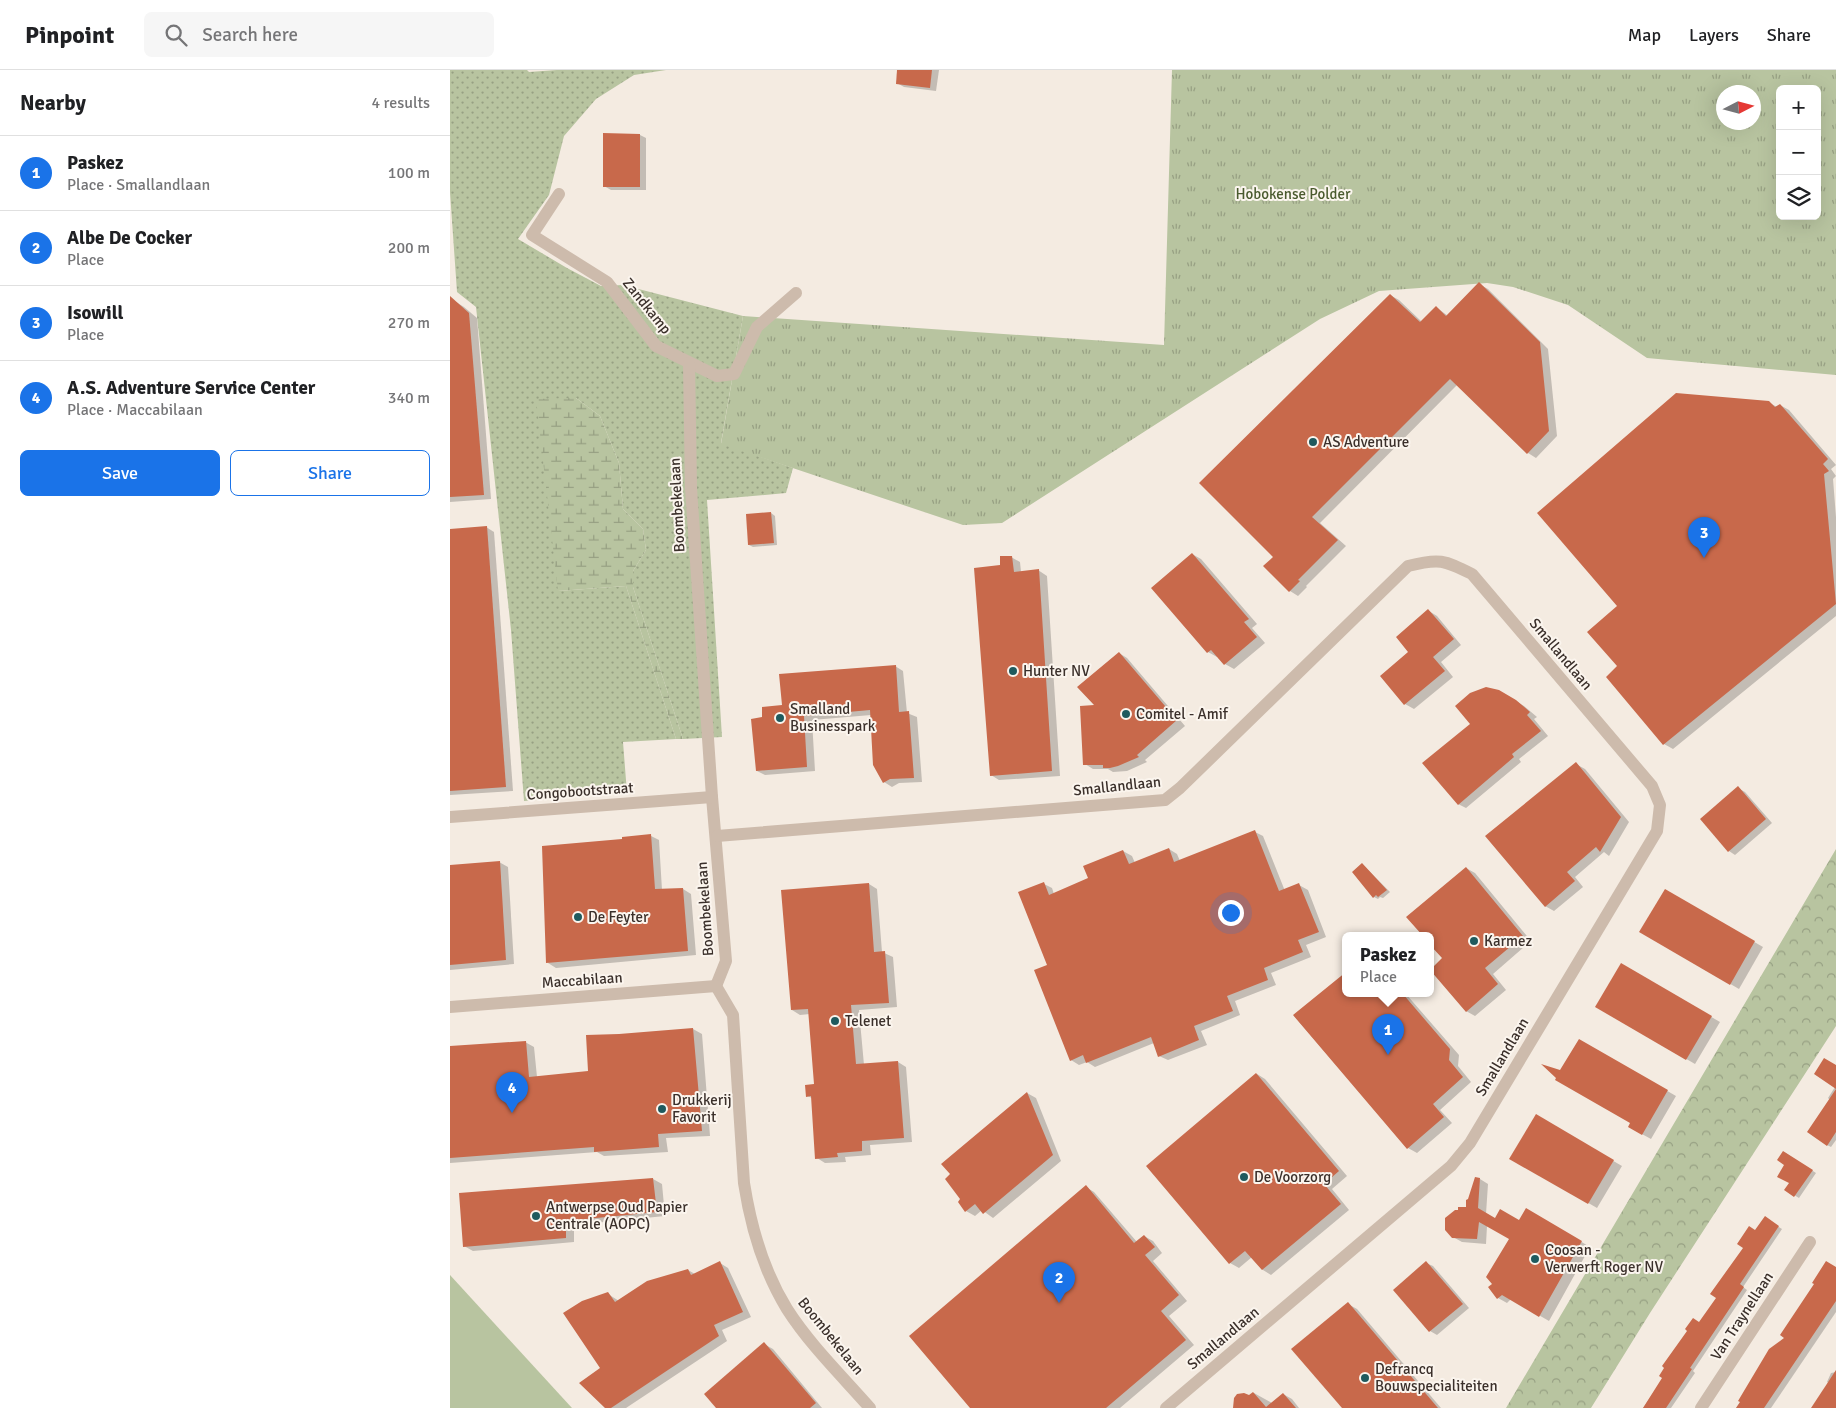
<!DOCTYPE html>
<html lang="en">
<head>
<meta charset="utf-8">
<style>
  :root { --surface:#fff; --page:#f6f6f6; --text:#202124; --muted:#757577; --line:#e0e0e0; --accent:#1a73e8 }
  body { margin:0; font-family:Signika,sans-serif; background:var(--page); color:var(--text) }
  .controls { position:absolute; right:15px; top:15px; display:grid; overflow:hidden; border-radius:8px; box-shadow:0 5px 20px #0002 }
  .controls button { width:45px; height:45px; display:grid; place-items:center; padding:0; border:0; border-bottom:1px solid var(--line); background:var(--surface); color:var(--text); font:25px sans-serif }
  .compass { position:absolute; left:1266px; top:15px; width:45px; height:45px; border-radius:50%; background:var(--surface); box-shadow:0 5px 20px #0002; rotate:84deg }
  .you { position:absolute; left:780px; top:842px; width:18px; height:18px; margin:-12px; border:4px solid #fff; border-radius:50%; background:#1a73e8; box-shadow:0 0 0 8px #1a73e833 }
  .badge { display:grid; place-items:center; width:32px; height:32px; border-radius:50%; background:var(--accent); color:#fff; font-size:16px; font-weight:700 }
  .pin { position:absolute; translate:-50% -41px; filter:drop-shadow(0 1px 2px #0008) }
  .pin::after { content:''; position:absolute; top:26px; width:18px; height:15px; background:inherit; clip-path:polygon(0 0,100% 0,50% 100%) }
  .popup { position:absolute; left:892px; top:862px; width:92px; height:65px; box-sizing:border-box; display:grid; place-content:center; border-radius:8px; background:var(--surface); filter:drop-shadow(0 1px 4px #0005); font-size:16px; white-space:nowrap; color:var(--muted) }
  .popup b { font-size:19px; color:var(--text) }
  .popup::after { content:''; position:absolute; left:50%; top:100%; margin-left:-10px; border:10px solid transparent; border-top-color:var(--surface) }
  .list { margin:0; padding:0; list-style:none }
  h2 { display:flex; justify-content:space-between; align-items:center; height:65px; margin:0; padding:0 20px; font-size:21px }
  h2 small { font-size:16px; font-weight:400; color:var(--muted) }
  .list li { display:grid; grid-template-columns:32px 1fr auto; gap:15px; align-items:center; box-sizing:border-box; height:75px; padding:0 20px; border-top:1px solid var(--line) }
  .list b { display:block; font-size:19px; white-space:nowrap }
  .list p { margin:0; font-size:16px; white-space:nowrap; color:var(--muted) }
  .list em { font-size:16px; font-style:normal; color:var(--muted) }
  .actions { display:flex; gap:10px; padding:15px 20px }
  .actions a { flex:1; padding:11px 0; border:1px solid var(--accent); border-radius:8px; text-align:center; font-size:18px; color:var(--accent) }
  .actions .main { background:var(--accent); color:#fff }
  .icon { flex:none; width:28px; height:28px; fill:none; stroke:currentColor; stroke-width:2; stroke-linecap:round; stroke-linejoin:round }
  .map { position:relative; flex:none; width:1386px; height:1338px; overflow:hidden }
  header { display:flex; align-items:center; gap:30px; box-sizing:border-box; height:70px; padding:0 25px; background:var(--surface); border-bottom:1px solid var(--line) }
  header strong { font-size:24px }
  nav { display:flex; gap:28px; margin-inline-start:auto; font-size:18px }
  .search { width:350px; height:45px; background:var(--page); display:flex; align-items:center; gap:12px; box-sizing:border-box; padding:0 18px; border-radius:8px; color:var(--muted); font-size:19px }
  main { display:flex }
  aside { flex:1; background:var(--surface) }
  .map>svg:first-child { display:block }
</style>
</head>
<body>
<header>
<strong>Pinpoint</strong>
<div class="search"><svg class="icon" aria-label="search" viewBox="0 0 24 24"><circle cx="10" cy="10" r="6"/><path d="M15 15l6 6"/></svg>Search here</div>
<nav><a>Map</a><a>Layers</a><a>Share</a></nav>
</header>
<main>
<aside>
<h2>Nearby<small>4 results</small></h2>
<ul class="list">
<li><span class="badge">1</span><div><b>Paskez</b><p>Place · Smallandlaan</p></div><em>100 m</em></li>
<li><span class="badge">2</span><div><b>Albe De Cocker</b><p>Place</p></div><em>200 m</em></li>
<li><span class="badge">3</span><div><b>Isowill</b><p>Place</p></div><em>270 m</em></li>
<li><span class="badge">4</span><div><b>A.S. Adventure Service Center</b><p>Place · Maccabilaan</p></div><em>340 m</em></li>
</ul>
<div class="actions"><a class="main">Save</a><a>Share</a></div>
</aside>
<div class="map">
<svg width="1386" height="1338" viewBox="0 0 1386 1338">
  <defs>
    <pattern id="grass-dots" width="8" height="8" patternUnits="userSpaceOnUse" patternTransform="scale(1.25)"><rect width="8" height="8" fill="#b8c4a0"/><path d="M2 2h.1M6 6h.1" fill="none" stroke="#97a083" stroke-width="1.8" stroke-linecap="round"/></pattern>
    <pattern id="forest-crowns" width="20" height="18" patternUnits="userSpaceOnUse" patternTransform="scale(1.25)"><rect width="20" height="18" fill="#b8c4a0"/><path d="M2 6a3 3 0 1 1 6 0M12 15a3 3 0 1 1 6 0" fill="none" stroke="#97a083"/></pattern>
    <pattern id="wetland-marsh" width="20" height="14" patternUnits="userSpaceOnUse" patternTransform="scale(1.25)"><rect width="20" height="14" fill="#b8c4a0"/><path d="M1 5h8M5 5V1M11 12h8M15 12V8" fill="none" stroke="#97a083"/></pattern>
    <pattern id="park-tufts" width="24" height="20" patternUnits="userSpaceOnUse" patternTransform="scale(1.25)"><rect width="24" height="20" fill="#b8c4a0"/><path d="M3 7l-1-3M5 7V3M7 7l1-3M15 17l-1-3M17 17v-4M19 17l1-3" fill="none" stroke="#97a083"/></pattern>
  </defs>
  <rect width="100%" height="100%" fill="#f4ebe1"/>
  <polygon fill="url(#grass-dots)" points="0,0 77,0 79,2 107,0 216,0 184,5 146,29 114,66 99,125 68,169 117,198 151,216 173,215 293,246 271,373 343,398 336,423 257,430 272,667 233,669 183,517 183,501 196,480 193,459 173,439 169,393 150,346 126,328 108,521 176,516 226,669 173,672 177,723 74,731 61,560 26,237 7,222 0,122"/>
  <polygon fill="url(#forest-crowns)" points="1386,779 1386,956 1200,1243 1141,1338 1056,1338"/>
  <polygon fill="url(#wetland-marsh)" points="126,328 150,346 169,393 173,439 193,459 196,480 183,501 183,517 233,669 226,669 176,516 108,521 86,329"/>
  <path fill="url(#park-tufts)" fill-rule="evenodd" d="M722 0H1386V305L1197 288 1118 235 1063 217 1037 213 929 221 870 249 552 453 513 455 271 374 293 246 714 275ZM1330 19H1367V146H1330ZM1274 22H1304V52H1274Z"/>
  <polygon fill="#b8c4a0" points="0,1205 122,1338 0,1338"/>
  <g fill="#0003">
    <polygon points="449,0 489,0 486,21 454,17 447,13"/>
    <polygon points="190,65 196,68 196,120 161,120 154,116"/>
    <polygon points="1029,214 1038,219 1098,279 1107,366 1086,388 1078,383 1008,314 870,453 896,476 856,516 857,517 848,526 840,521 815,496 825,487 940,225 949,230 972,252 986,237 998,246"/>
    <polygon points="0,232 6,232 14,237 27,248 41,429 0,432"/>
    <polygon points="1318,332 1327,337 1330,335 1339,340 1386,395 1381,399 1386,406 1383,409 1386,447 1386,546 1223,679 1214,674 1169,596 1169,536"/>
    <polygon points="321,443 325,446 327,475 303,477 299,475 297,445"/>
    <polygon points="36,457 44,462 63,721 0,725 0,460"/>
    <polygon points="742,484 751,489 807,554 802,558 815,573 784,599 775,594 768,586 767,587 758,582"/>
    <polygon points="561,487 570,492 571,502 588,500 597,506 610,706 549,710 541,705 551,496"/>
    <polygon points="979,541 987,546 1011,575 991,592 1003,607 964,639 955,634 931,606 960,582"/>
    <polygon points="669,583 677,588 735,656 695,690 697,692 677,701 663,702 658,699 643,699 635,694 646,636"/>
    <polygon points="445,596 453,601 457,643 467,647 472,712 449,713 442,717 434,712 421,645 362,650 365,701 315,705 307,701 313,648 333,636"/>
    <polygon points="1049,621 1074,636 1087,647 1084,649 1098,666 1069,689 1071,692 1016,738 1008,734 1022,654"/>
    <polygon points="1126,694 1135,699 1179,752 1159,786 1154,782 1125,807 1133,817 1104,841 1095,836"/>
    <polygon points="1288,718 1295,722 1322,753 1285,785 1279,781"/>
    <polygon points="805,762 813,766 835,821 849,815 858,820 876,867 856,875 861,887 821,903 826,915 785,931 790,945 751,961 757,975 718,990 709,986 704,973 645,997 637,992 629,995 621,990 599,896 594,814 602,818 604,824 639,809 673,781 682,786 685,793 719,779 727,784 730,791"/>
    <polygon points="201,766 209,770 212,820 233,819 241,824 246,885 106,898 98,893 173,770"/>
    <polygon points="49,792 58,797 64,894 0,900 0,796"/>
    <polygon points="912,794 940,822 933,828 930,827 928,829 924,827 903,802"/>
    <polygon points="1016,798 1025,803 1081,871 1043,904 1056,920 1025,946 1016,941 994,889 980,866 975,866 958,847"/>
    <polygon points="419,814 427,819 432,882 443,887 447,937 409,940 414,995 448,992 456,997 462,1072 420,1075 421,1085 395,1087 396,1092 375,1093 367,1088 362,1028 357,1026 365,1015 360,944 350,945 342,940"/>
    <polygon points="1215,820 1313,877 1289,919 1191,862"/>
    <polygon points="1172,895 1270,952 1245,994 1147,937"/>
    <polygon points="896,924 956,924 1009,985 1008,996 1021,1012 990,1040 1002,1053 967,1083 958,1078 844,946"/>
    <polygon points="243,959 252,964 260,1066 216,1068 218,1082 154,1086 147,1082 0,1093 0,978 75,972 84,977 87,1007 140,1002 169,965"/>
    <polygon points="1129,970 1226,1026 1201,1069 1179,1057 1182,1053 1110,1002"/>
    <polygon points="1386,997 1386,1070 1381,1077 1377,1075 1380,1030 1378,1028 1385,1017"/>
    <polygon points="807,1004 815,1009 897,1106 882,1119 899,1140 821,1205 813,1200 802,1187 789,1198 780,1193"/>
    <polygon points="577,1023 586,1028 611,1091 543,1148 532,1140 525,1146 516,1141"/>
    <polygon points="1086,1046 1172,1096 1147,1138 1061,1088"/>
    <polygon points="1334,1082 1366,1103 1349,1128 1336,1120 1340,1113"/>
    <polygon points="203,1109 212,1114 215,1146 124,1155 124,1172 23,1181 14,1176 11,1125"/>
    <polygon points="1030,1109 1038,1114 1036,1144 1045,1150 1070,1151 1076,1139 1140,1177 1099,1251 1061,1229 1057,1233 1048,1228 1044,1214 1061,1169 1037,1156 1036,1174 1012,1172 1003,1167"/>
    <polygon points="636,1117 644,1122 687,1172 694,1166 703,1171 712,1183 703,1191 737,1231 719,1246 744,1275 670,1338 521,1338"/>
    <polygon points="1315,1148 1332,1159 1293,1217 1297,1220 1243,1301 1245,1303 1221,1338 1193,1338 1267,1228"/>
    <polygon points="270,1193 278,1198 301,1247 272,1260 277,1271 176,1338 157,1338 152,1299 158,1224 169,1231 238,1200 245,1204"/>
    <polygon points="976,1193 983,1196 1019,1238 987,1265 980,1261 945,1220"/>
    <polygon points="1386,1198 1386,1242 1321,1338 1286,1338"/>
    <polygon points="898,1234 907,1239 991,1338 893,1338"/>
    <polygon points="314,1274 323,1279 372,1338 268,1338"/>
    <polygon points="1386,1302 1386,1338 1363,1338 1379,1313 1377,1312 1381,1303"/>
    <polygon points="804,1323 822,1333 833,1324 842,1329 849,1338 784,1338"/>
  </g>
  <g fill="#c8694b">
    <polygon points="447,0 482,0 480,18 446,14"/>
    <polygon points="153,63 190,64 190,117 153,117"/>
    <polygon points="1029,212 1090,272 1099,361 1077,384 1000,309 862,447 888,470 848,510 850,511 839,522 813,496 823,487 749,413 940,224 970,252 986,236 996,246"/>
    <polygon points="0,226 19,243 34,425 0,427"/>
    <polygon points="1226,323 1319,331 1325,337 1330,334 1378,389 1373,394 1379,401 1374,404 1386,534 1213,675 1156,607 1167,596 1137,562 1167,536 1087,443"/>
    <polygon points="321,442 324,473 298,475 296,444"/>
    <polygon points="37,456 56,717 0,721 0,459"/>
    <polygon points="742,483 799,549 794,552 807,567 774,595 761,580 757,583 701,518"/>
    <polygon points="550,486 562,486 564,502 589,499 602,701 540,706 524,498 550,495"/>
    <polygon points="978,539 1004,569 983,587 995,601 954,635 930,606 958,582 946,567"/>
    <polygon points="669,582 727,650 687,685 689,687 668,696 660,698 653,698 653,695 633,695 630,636 644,635 627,617"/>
    <polygon points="446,595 449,642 459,641 464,708 440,709 433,713 423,695 420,640 354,646 357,697 306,701 301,649 312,647 312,637 332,635 329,604"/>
    <polygon points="1036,617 1049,620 1066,630 1080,642 1077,645 1091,661 1062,684 1064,687 1008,735 972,693 1020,654 1005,636 1020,623"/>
    <polygon points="1126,692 1171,747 1150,782 1146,777 1117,802 1125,811 1095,837 1035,766"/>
    <polygon points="1288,716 1316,749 1278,782 1250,749"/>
    <polygon points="805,760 829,821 849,813 869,862 848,870 853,882 814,898 818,910 777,926 783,941 744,956 749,970 708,987 701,967 636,993 633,985 620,991 584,900 597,895 568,822 594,812 599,825 638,808 633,796 673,780 679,794 719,778 724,792"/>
    <polygon points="201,764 205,819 233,818 238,881 96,893 92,776 172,769 172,767"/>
    <polygon points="50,791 56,890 0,895 0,795"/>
    <polygon points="912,793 937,820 928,827 926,825 923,828 902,802"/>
    <polygon points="1016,797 1073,866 1035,898 1048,914 1016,942 980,900 992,888 980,875 980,866 973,866 956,847"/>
    <polygon points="419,813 424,882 435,881 439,933 401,935 406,994 448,991 454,1068 412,1071 412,1081 387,1083 388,1087 365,1089 361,1026 356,1027 355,1015 364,1014 358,939 341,940 331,820"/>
    <polygon points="1215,819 1305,871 1280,915 1189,862"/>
    <polygon points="1171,893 1262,946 1236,990 1145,937"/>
    <polygon points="896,902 896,924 953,924 1000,979 999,990 1013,1007 983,1034 994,1047 957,1079 843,945"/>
    <polygon points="243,958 252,1061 208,1064 209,1077 144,1082 144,1077 0,1088 0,976 76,971 79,1007 138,1001 136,965 169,964"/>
    <polygon points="1129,969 1218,1020 1192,1065 1178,1057 1180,1053 1105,1010 1106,1008 1091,994 1110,1000"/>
    <polygon points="1374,988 1386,995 1386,1062 1377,1076 1357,1062 1386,1019 1364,1004"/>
    <polygon points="806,1003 889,1101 874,1114 891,1134 812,1200 795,1181 779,1194 696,1096"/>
    <polygon points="577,1022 603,1085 533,1144 525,1134 515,1142 508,1132 510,1129 495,1109 500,1104 491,1094"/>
    <polygon points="1086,1044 1164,1090 1138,1134 1059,1089"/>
    <polygon points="1333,1081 1363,1100 1344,1127 1334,1120 1339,1113 1327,1107 1334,1095 1327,1090"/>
    <polygon points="1025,1107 1030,1108 1028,1138 1045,1148 1050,1139 1069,1150 1076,1138 1132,1171 1089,1247 1052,1225 1047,1229 1038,1217 1042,1214 1036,1207 1059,1169 1029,1152 1027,1169 1002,1168 995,1160 995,1148 1005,1140 1008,1140 1008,1137 1016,1137 1016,1130 1018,1129"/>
    <polygon points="203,1108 207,1142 116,1151 116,1168 13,1177 9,1123"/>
    <polygon points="636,1115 684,1173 694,1165 705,1177 695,1185 729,1225 711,1241 736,1270 656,1338 520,1338 459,1266"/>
    <polygon points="1315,1146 1329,1156 1290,1214 1294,1217 1240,1298 1242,1299 1216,1338 1193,1338 1212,1308 1209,1306 1214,1298 1212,1296 1237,1261 1235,1259 1243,1248 1249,1252 1266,1228 1260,1224 1293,1178 1287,1174 1299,1156 1305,1160"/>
    <polygon points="270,1191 293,1242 264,1255 269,1266 161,1338 155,1338 129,1313 150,1298 113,1243 132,1231 158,1222 165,1232 197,1211 238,1199 241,1205"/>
    <polygon points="976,1191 1013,1234 979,1262 943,1220"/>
    <polygon points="1376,1191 1386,1197 1386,1231 1314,1338 1286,1338 1290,1332 1288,1331 1319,1279 1334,1268 1330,1265 1364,1214 1362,1213"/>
    <polygon points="898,1232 988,1338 892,1338 841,1279"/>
    <polygon points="314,1272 366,1333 360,1338 266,1338 254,1324"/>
    <polygon points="1386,1300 1386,1338 1361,1338"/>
    <polygon points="803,1322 816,1337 833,1323 846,1338 783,1338 784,1328 787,1324 794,1323 799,1325"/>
  </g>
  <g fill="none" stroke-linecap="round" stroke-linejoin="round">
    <g stroke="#cdbbac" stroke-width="12">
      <polyline points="109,124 82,165 157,212 206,276 267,306 284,304 307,257 346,223"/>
      <polyline points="239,293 241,418 262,727 276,891 266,916"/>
      <polyline points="0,747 262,727"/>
      <path d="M267 766 715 730 730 718 958 496C989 488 994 490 1022 504L1202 716 1210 735 1207 761 1020 1073 1001 1096 716 1338"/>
      <path d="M266 916 283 945 294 1113C301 1158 313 1200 337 1239 360 1275 392 1306 420 1338"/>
      <polyline points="0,937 266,916"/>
      <polyline points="1251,1338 1360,1172"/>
    </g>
  </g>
  <g fill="#1f5a5e" stroke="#fbf5ee" stroke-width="2">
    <circle cx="863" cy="372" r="5"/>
    <circle cx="563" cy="601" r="5"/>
    <circle cx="676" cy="644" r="5"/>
    <circle cx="330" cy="648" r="5"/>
    <circle cx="128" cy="847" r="5"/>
    <circle cx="1024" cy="871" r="5"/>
    <circle cx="385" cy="951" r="5"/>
    <circle cx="212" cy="1039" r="5"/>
    <circle cx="794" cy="1107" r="5"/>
    <circle cx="86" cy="1146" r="5"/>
    <circle cx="1085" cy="1189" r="5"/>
    <circle cx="915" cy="1308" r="5"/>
  </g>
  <g text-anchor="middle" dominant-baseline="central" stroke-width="4" stroke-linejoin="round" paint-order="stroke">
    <g font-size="15" fill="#4a5a2e" stroke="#fbf5ee">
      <text x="843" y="124">Hobokense Polder</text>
    </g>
    <g font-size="15" fill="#3b302b" stroke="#fbf5ee">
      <text transform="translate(197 236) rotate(51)">Zandkamp</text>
      <text transform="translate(227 435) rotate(-93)">Boombekelaan</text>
      <text transform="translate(1111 584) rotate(50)">Smallandlaan</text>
      <text transform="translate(667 716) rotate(-6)">Smallandlaan</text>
      <text transform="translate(130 721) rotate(-4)">Congobootstraat</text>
      <text transform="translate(255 839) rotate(-94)">Boombekelaan</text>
      <text transform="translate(132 910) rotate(-4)">Maccabilaan</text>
      <text transform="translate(1052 987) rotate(-59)">Smallandlaan</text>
      <text transform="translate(1292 1246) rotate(-57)">Van Traynellaan</text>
      <text transform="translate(381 1266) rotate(51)">Boombekelaan</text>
      <text transform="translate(773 1268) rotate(-40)">Smallandlaan</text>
    </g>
    <g font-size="15" fill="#3b302b" stroke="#fbf5ee" text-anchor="start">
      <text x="873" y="372">AS Adventure</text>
      <text x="573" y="601">Hunter NV</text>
      <text x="340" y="639">Smalland<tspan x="340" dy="17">Businesspark</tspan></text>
      <text x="686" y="644">Comitel - Amif</text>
      <text x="138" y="847">De Feyter</text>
      <text x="1034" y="871">Karmez</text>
      <text x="395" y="951">Telenet</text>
      <text x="222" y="1030">Drukkerij<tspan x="222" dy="17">Favorit</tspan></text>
      <text x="804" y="1107">De Voorzorg</text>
      <text x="96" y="1137">Antwerpse Oud Papier<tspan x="96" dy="17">Centrale (AOPC)</tspan></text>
      <text x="1095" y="1180">Coosan -<tspan x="1095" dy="17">Verwerft Roger NV</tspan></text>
      <text x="925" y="1299">Defrancq<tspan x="925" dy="17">Bouwspecialiteiten</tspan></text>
    </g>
  </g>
</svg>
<div class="controls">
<button>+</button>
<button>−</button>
<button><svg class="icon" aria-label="layers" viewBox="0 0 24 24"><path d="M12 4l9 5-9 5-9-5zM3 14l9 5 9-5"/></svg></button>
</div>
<svg class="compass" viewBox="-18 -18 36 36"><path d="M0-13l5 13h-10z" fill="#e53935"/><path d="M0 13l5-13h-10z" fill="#757577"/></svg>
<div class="you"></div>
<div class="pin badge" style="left:938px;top:985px">1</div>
<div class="popup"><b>Paskez</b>Place</div>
<div class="pin badge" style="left:609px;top:1233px">2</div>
<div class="pin badge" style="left:1254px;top:488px">3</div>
<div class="pin badge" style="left:62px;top:1043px">4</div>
</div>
</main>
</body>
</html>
